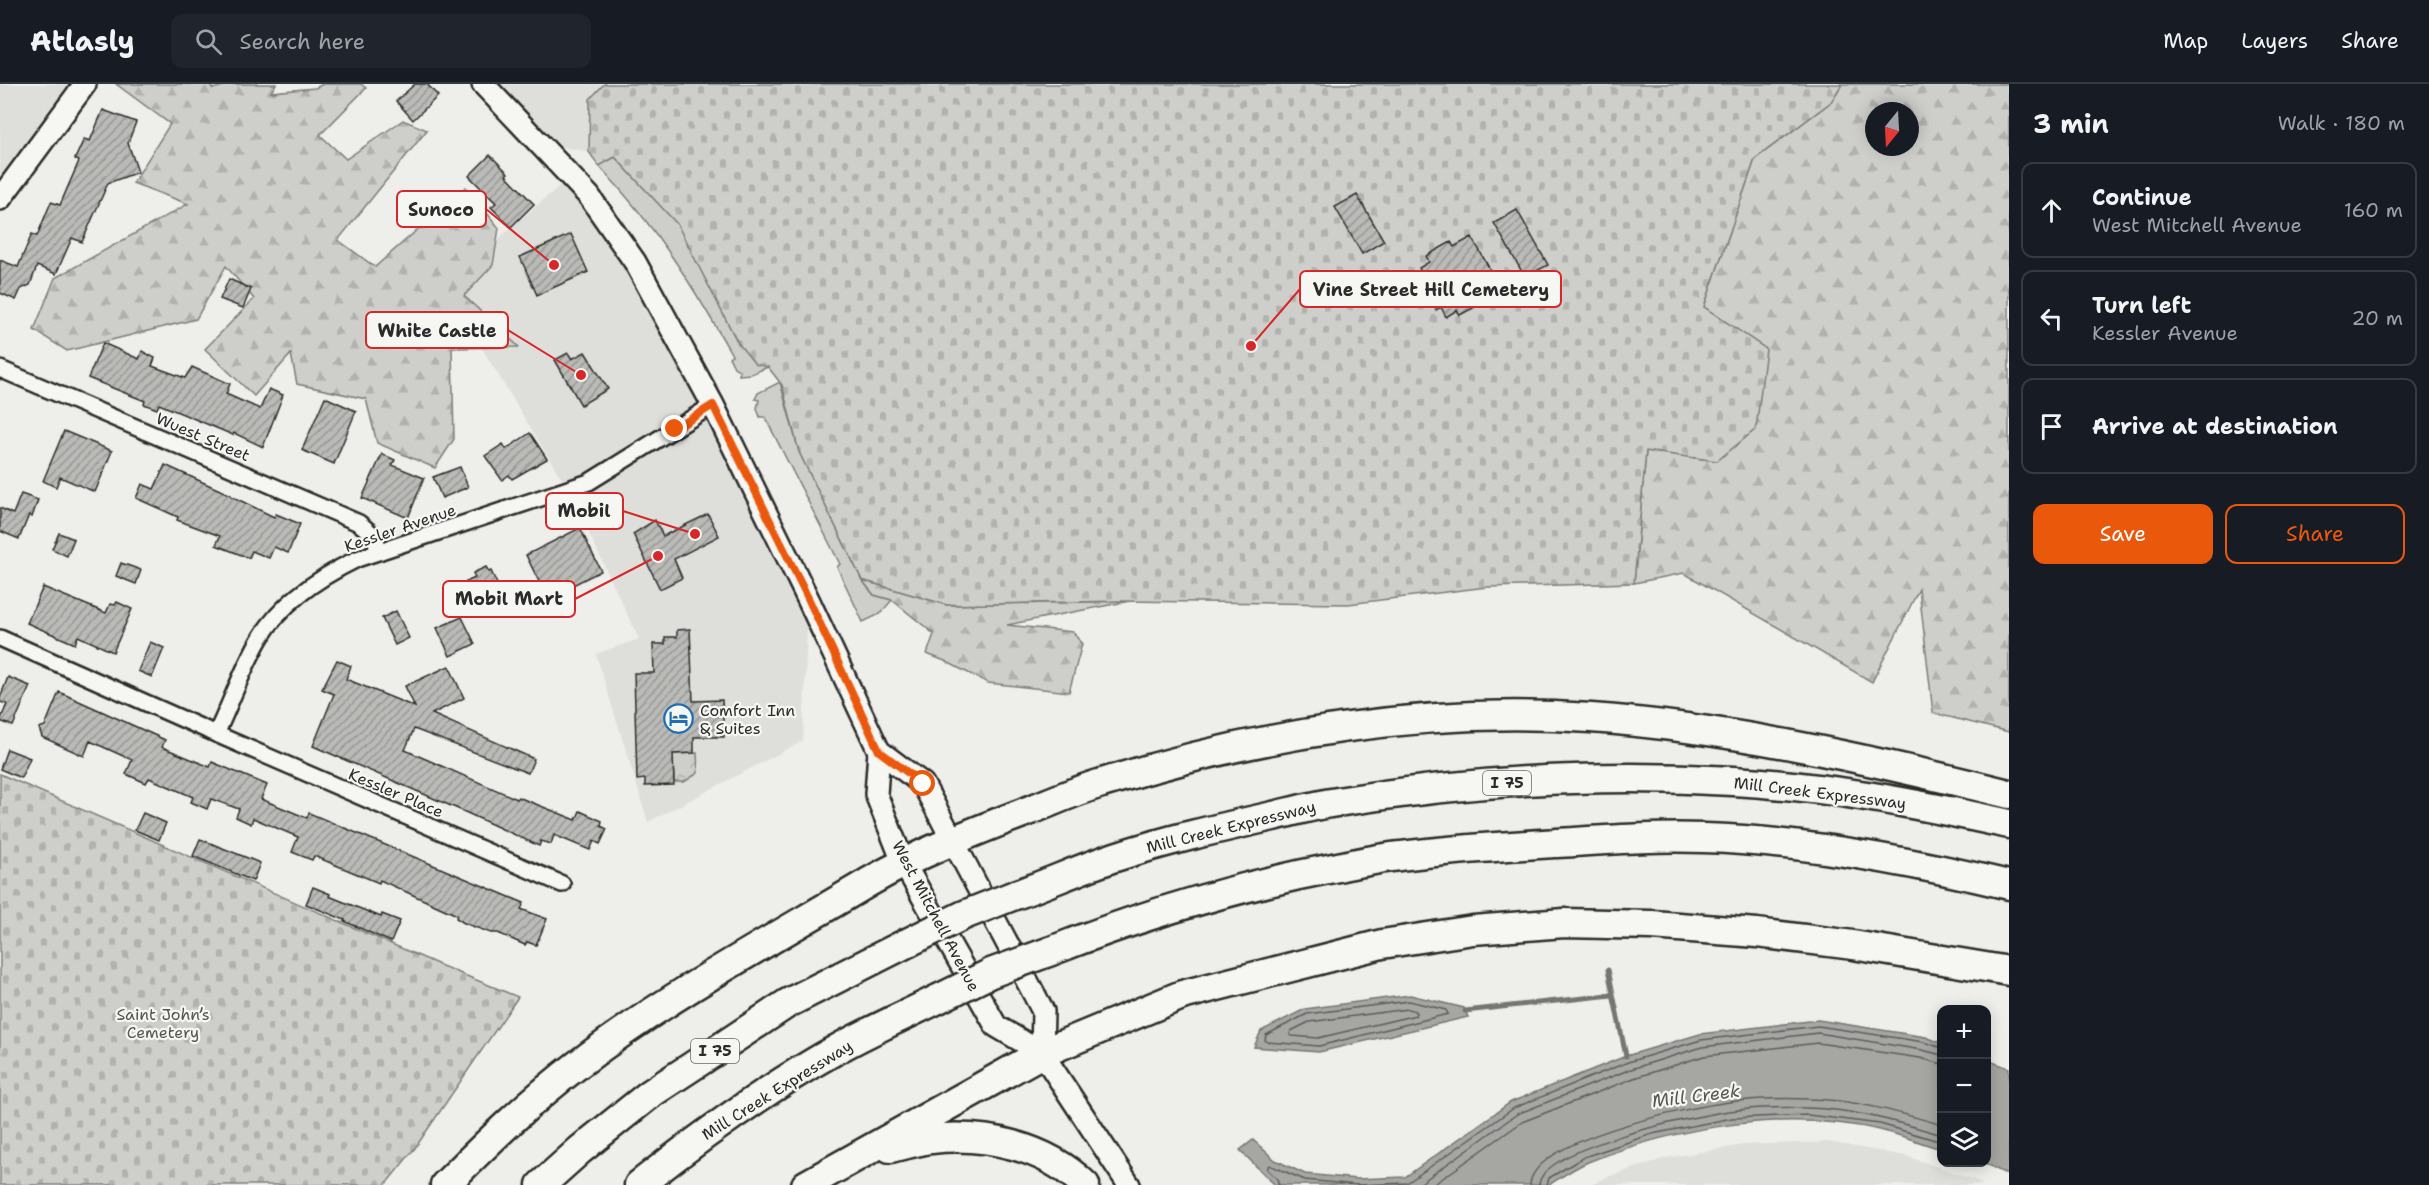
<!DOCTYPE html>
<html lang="en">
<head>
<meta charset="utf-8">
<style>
  :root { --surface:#171b24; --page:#20242c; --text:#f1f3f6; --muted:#9ea1a6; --line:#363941; --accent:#ea580c }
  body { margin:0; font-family:"Shantell Sans",sans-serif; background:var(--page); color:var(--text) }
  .controls { position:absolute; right:18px; bottom:18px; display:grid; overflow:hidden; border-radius:12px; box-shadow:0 3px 15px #0003 }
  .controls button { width:54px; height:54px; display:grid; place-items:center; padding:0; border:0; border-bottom:2px solid var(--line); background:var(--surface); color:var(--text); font:30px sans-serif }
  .compass { position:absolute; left:1865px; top:18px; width:54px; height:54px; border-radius:50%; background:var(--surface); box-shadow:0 3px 15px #0003; rotate:198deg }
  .stop { position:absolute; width:18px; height:18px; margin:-14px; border:4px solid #ea580c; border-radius:50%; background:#fff }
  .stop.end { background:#ea580c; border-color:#fff; box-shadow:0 2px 6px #0008 }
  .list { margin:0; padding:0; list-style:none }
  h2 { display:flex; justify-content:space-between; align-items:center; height:78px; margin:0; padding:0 24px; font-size:26px }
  h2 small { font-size:20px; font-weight:400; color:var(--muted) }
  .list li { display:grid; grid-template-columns:39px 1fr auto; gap:18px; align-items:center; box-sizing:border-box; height:96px; margin:0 12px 12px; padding:0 12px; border:2px solid var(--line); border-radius:12px }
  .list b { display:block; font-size:22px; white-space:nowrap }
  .list p { margin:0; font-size:20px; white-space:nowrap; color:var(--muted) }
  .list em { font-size:20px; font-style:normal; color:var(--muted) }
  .actions { display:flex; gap:12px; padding:18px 24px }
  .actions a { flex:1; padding:14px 0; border:2px solid var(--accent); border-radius:12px; text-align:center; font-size:21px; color:var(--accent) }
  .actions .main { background:var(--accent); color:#fff }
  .icon { flex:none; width:33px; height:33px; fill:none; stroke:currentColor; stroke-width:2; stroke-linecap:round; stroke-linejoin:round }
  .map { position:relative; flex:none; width:2009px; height:1101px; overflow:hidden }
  header { display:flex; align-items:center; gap:36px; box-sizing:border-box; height:84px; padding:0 30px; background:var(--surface); border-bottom:2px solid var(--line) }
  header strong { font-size:28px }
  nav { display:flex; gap:33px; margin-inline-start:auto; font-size:21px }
  .search { width:420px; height:54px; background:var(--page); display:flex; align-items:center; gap:15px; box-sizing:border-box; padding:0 21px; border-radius:12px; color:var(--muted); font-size:22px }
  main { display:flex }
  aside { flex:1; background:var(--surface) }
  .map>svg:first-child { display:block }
</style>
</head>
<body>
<header>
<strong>Atlasly</strong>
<div class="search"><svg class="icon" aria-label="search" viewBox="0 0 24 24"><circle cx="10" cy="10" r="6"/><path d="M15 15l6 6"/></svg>Search here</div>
<nav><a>Map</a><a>Layers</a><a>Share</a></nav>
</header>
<main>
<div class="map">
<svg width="2009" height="1101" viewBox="0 0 2009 1101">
  <defs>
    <pattern id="forest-firs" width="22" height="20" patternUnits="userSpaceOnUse" patternTransform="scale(1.5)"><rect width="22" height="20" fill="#cececa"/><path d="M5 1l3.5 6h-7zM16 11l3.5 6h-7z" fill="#b1b1ae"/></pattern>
    <pattern id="cemetery-stones" width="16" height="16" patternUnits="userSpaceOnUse" patternTransform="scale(1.5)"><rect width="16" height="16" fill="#cececa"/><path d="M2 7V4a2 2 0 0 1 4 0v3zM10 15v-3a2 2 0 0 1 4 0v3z" fill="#b1b1ae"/></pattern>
    <pattern id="park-crowns" width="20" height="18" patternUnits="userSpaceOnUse" patternTransform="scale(1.5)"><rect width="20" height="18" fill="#cececa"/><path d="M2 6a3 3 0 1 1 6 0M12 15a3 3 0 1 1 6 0" fill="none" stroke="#b1b1ae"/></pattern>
    <pattern id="building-hatch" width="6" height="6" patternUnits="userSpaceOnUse" patternTransform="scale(1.5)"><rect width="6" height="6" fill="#babab7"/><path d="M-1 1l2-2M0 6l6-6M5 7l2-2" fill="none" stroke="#979795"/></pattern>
  </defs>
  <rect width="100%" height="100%" fill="#eeeeea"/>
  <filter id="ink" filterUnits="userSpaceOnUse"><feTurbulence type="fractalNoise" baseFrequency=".0167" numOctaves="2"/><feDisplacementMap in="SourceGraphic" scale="12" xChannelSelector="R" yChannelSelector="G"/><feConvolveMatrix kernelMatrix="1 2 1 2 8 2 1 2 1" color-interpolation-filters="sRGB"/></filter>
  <g filter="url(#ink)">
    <g fill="#dededb">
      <polygon points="0,0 86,0 0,117"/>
      <polygon points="483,0 604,0 590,16 589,68 538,58"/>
      <polygon points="572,91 647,198 808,515 803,657 648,738 596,570 639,555 569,407 444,202"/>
      <polygon points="1828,1058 1906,1072 1975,1096 1983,1101 1591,1101 1607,1093 1666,1074 1743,1061"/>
    </g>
    <g fill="#cececa" stroke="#7c7c7a" stroke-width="1.5">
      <path d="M615 73 678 140 738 259 768 283 751 290 739 291 740 287 734 283 729 273 732 271C692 200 655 141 599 82Z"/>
      <polygon points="780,298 799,368 862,496 874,511 892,516 880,530 863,538 837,483 840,480 765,333 760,333 757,324 759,316 755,315 758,309"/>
    </g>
    <g fill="url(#forest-firs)" stroke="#7c7c7a" stroke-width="1.5" fill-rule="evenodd">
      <polygon points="116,0 209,0 213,5 230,0 276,0 271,8 315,4 323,0 361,0 366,4 320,51 346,75 403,36 427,46 338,156 375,183 466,103 499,144 493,181 464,212 519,263 452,264 454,355 435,384 377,359 366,315 297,300 291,270 254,312 205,265 254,215 226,182 196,235 67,267 34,246 55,194 188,120 133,99 170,40"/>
      <path d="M1842 0H2009V648L1933 629 1919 505 1872 598 1684 489 1634 499 1646 367 1717 377 1766 265 1704 223 1755 75 1831 18ZM1874 27H1910V63H1874Z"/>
      <polygon points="862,496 947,521 1130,517 1007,541 1073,548 1082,560 1069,608 988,599 945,577 927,570 934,550 892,516 874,511"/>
    </g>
    <g fill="url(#cemetery-stones)" stroke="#7c7c7a" stroke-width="1.5">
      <polygon points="604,0 1842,0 1831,18 1755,75 1704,223 1766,265 1756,345 1717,377 1646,367 1634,499 1487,503 1348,520 1121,517 947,521 862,496 799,368 782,301 768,283 755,280 738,259 677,140 615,73 599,82 589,68 590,15"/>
      <polygon points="0,690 442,882 518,913 415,1064 385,1101 0,1101"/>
    </g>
    <polygon fill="url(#park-crowns)" stroke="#7c7c7a" stroke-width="1.5" points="697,669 698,689 684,698 674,698 673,670"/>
    <g fill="#a6a6a3" stroke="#757573" stroke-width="1.5">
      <polygon points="1410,911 1464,924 1468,933 1319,968 1254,963 1261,947 1305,925"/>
      <path d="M1818 936 1926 953 1941 959V1065C1921 1059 1901 1051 1880 1046 1784 1025 1679 1042 1588 1078 1574 1084 1561 1093 1549 1101H1275L1240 1066 1253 1056 1275 1076 1305 1090 1357 1095 1405 1093 1511 1018 1626 972 1700 950Z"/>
      <polygon points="1987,976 2009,984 2009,1092 1985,1079 1986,1078"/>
    </g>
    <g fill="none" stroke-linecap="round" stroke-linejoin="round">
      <g stroke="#5c5c5b" stroke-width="1.5">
        <polygon points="1409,917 1446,926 1448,930 1319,962 1267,958 1265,956 1266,951 1307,930"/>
        <polygon points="1408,925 1416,927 1416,931 1318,954 1292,952 1290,950 1291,947 1309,938"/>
        <polyline points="1279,1101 1277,1095 1267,1085 1269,1081 1305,1096 1357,1101 1407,1099 1514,1024 1628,978 1701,956 1818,942 1924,958 1942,964"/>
        <polyline points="1418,1101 1517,1030 1631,985 1702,963 1818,949 1922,966 1942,971"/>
        <polyline points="1433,1101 1522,1038 1634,994 1704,972 1818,959 1920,974 1942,980"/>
        <path d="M1530 1101C1532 1055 1691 1023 1729 1018 1754 1015 1782 1014 1807 1015 1853 1015 1898 1028 1942 1041"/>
        <path d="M1539 1101C1541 1063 1696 1032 1729 1027 1754 1024 1782 1023 1807 1024 1853 1025 1898 1038 1942 1051"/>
        <polyline points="1547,1101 1549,1094 1584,1073 1652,1050 1732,1034 1808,1031 1880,1040 1942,1058"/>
      </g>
      <g stroke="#757573" stroke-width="5">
        <polyline points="1608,886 1626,972"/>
        <polyline points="1465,927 1612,911"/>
      </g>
    </g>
    <g fill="url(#building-hatch)" stroke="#2b2b2b" stroke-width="1.5">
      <polygon points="415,0 427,0 438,12 413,36 396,17"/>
      <polygon points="103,26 136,38 128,59 138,88 108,99 82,158 72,154 56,190 37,182 30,201 21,205 16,216 0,209 0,176 18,183 32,150 37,152 51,118 60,121 79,77 75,75 84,55 90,57"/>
      <polygon points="490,71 508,89 506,91 534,120 511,143 491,123 496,119 469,92"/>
      <polygon points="1357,111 1384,157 1362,170 1335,123"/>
      <polygon points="1517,126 1548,181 1525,193 1494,139"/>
      <polygon points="571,150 588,188 537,211 520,173"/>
      <polygon points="1472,153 1499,202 1480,212 1484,218 1460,231 1457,226 1446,233 1441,223 1436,226 1419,196 1424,193 1419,184 1429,178 1426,172 1451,158 1454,163"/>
      <polygon points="229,195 251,205 243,224 220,215"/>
      <polygon points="103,259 139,275 142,267 155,274 152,282 185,294 192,283 230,300 226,310 260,325 269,305 283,311 263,363 234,349 233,351 159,320 157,325 144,320 145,317 88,294"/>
      <polygon points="585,268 608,305 581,321 555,276 568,269 572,275"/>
      <polygon points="325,313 356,327 334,380 302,366"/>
      <polygon points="64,347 112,367 95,408 60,393 56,403 43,397"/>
      <polygon points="530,349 547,375 512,395 509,391 502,396 485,372 503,360 506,365"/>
      <polygon points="382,370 395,376 392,381 424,394 408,434 362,414"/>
      <polygon points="165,381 231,411 231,412 274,433 276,430 300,440 288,469 274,463 269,474 252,467 249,474 216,461 220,452 177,436 178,433 136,414 142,400 154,405"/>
      <polygon points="460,383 468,403 442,414 433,393"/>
      <polygon points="21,410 38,416 32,433 29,431 19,455 0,447 0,424 13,430"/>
      <polygon points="708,430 719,452 674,475 682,494 660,505 633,450 655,436 663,452"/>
      <polygon points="580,444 601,487 547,514 526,471"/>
      <polygon points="59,449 74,455 67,472 52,465"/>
      <polygon points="121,479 141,486 136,500 116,492"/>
      <polygon points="486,483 489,488 491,487 505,517 480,528 466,498 475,494 473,489"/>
      <polygon points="43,503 106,529 110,520 115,521 117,518 132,525 113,568 78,552 75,560 27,539"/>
      <polygon points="396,527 409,554 395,561 382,534"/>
      <polygon points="462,533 475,560 450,572 437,544"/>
      <polygon points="690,545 693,617 722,616 724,653 694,653 694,669 673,670 674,701 645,702 645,695 637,696 634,589 654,589 653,560 665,560 665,553 677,553 677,546"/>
      <polygon points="150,558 164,564 152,593 138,587"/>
      <polygon points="337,576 351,582 346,595 415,623 405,602 449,582 464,614 432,630 534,675 528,689 414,645 405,666 517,715 518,713 576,736 580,727 602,737 601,742 607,745 600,760 594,757 590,766 554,751 551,760 541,757 539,762 465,728 313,662 334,610 322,605"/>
      <polygon points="8,593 30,602 13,642 0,637 7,620 0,618 0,614"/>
      <polygon points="59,608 165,656 162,663 210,683 212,678 267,701 261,715 307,734 309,729 524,819 521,825 547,835 536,861 527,858 525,861 498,849 491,849 464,839 456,834 457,831 380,796 379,799 314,772 312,776 292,768 298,753 253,734 251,740 236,733 239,725 211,715 207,725 191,718 193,713 149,694 146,699 126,690 132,676 90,657 84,672 42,653 39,644 45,642"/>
      <polygon points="7,665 30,674 21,694 0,685"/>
      <polygon points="143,729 166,739 159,756 135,746"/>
      <polygon points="200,755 260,779 253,797 193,772"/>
      <polygon points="313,803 330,810 329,812 381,833 382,830 400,837 391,858 344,837 345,836 306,820"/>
    </g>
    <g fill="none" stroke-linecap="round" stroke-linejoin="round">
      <defs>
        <g id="street">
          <polyline points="0,285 359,439 371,449 381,467"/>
          <polyline points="0,554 216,650 562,800"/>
          <path d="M216 650C231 619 243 583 261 553 283 517 320 493 357 475L589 398 713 321"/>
        </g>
        <g id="secondary">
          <polyline points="483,0 589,112 635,178 713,321 808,515 879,667 923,700 1043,927 1042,969"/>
          <polyline points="0,115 85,0"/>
          <polyline points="879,667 876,710 903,778 996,942 1042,969 1129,1101"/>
        </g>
        <g id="highway">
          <path d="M1015 811C1049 799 1082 784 1115 773 1167 756 1220 744 1273 732 1294 727 1316 721 1337 718 1467 697 1602 689 1733 697 1826 702 1918 720 2009 740"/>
          <path d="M1051 867C1145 830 1238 802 1338 783 1358 779 1379 774 1400 772 1452 765 1505 762 1557 759 1606 756 1655 752 1704 754 1803 757 1913 778 2009 801"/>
          <path d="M890 1064C904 1061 917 1057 931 1055 985 1049 1045 1062 1085 1101"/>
          <path d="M445 1101C488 1058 531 1016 580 979 671 910 772 856 869 798 917 770 968 750 1020 730 1047 720 1074 707 1102 699 1258 650 1428 622 1591 634 1732 644 1872 676 2009 710"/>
          <polyline points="541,1101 580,1066 650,1010 711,970 788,919 907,859"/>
          <path d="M639 1101C702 1051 769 1003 839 964 871 946 906 931 938 915"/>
          <polyline points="806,1101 1042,969 1182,911 1382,860 1473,846 1564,839 1652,841 1757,849 1853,861 2009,887"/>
        </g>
      </defs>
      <use href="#street" stroke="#2b2b2b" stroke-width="20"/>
      <use href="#secondary" stroke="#2b2b2b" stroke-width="26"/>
      <use href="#highway" stroke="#2b2b2b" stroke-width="33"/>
      <use href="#street" stroke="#f6f6f2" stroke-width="15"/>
      <use href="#secondary" stroke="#f6f6f2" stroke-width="21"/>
      <use href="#highway" stroke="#f6f6f2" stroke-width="28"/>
      <defs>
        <g id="highway-bridge">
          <polyline points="907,859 964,831 1015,811"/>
          <polyline points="938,915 991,889 1051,867"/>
        </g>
      </defs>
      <use href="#highway-bridge" stroke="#2b2b2b" stroke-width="33" stroke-linecap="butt"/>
      <use href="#highway-bridge" stroke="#f6f6f2" stroke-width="28"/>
    </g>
  </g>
  <g fill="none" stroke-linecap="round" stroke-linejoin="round" filter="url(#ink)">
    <polyline stroke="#ea580c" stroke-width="8" points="675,345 713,321 808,514 879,667 923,700"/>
  </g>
  <defs>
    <symbol id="hotel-ring" viewBox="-11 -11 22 22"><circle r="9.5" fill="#f6f6f2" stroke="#1f6fb2" stroke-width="1.5"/><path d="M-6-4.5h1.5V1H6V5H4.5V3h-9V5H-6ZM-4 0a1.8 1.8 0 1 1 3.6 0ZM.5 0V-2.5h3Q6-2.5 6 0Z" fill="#1f6fb2"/></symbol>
  </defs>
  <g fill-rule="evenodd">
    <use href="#hotel-ring" x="662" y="618" width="33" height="33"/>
  </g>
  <g text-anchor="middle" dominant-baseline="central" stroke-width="4.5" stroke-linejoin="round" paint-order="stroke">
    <g fill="#f6f6f2" stroke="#686867" stroke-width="1.5">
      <rect x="1483" y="687" width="48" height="24" rx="4.5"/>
      <rect x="691" y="955" width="48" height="24" rx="4.5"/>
    </g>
    <g font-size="15" font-weight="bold" fill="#2b2b2b">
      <text x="1507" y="699">I 75</text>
      <text x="715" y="967">I 75</text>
    </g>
    <g font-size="16" fill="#2b2b2b" stroke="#f6f6f2">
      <text transform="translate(203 353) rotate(23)">Wuest Street</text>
      <text transform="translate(400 444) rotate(-19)">Kessler Avenue</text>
      <text transform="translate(396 709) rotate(23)">Kessler Place</text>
      <text transform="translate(1820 709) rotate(7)">Mill Creek Expressway</text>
      <text transform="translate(1231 743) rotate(-14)">Mill Creek Expressway</text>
      <text transform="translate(936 832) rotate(62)">West Mitchell Avenue</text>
      <text transform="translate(777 1006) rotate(-32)">Mill Creek Expressway</text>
    </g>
    <g font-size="16" fill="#2b2b2b" stroke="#f6f6f2" text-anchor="start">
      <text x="700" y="626">Comfort Inn<tspan x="700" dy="18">&amp; Suites</tspan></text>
    </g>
    <g font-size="16" fill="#545453" stroke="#f6f6f2">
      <text x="163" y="930">Saint John’s<tspan x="163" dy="18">Cemetery</tspan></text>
    </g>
    <g font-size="18" font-style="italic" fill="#565655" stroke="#f6f6f2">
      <text transform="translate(1696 1012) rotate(-7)">Mill Creek</text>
    </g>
  </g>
  <path fill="none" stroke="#d62828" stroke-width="2" d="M554 181L486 125M1251 262L1300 205M581 291L508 246M695 450L623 427M658 472L575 515"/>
  <g fill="#d62828" stroke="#f6f6f2" stroke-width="2">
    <circle cx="554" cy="181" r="6"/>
    <circle cx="1251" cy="262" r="6"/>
    <circle cx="581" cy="291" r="6"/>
    <circle cx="695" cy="450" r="6"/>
    <circle cx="658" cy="472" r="6"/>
  </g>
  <g fill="#f6f6f2" stroke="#d62828" stroke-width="2">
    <rect x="397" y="107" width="89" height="36" rx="6"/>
    <rect x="1300" y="187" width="261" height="36" rx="6"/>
    <rect x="366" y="228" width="142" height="36" rx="6"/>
    <rect x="546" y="409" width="77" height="36" rx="6"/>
    <rect x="443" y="497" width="132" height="36" rx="6"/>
  </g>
  <g font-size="18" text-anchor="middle" font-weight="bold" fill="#2b2b2b">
    <text x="441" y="132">Sunoco</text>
    <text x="1431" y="212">Vine Street Hill Cemetery</text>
    <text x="437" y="253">White Castle</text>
    <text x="584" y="433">Mobil</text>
    <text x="509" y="521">Mobil Mart</text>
  </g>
</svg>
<div class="controls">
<button>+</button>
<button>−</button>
<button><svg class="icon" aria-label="layers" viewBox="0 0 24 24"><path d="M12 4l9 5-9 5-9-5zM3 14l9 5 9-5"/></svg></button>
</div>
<svg class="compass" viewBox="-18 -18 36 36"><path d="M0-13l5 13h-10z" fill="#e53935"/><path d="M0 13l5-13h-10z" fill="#9ea1a6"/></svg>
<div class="stop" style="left:923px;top:700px"></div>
<div class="stop end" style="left:675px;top:345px"></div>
</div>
<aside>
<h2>3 min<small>Walk · 180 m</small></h2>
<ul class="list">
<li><svg class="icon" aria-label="ahead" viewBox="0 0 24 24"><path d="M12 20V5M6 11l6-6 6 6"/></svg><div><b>Continue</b><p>West Mitchell Avenue</p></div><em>160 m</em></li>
<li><svg class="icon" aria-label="left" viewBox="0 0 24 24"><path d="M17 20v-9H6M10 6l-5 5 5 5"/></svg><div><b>Turn left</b><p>Kessler Avenue</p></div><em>20 m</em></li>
<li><svg class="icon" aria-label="arrive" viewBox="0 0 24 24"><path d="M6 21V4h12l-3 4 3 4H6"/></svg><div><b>Arrive at destination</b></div></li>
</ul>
<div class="actions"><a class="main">Save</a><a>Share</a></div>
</aside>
</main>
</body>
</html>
